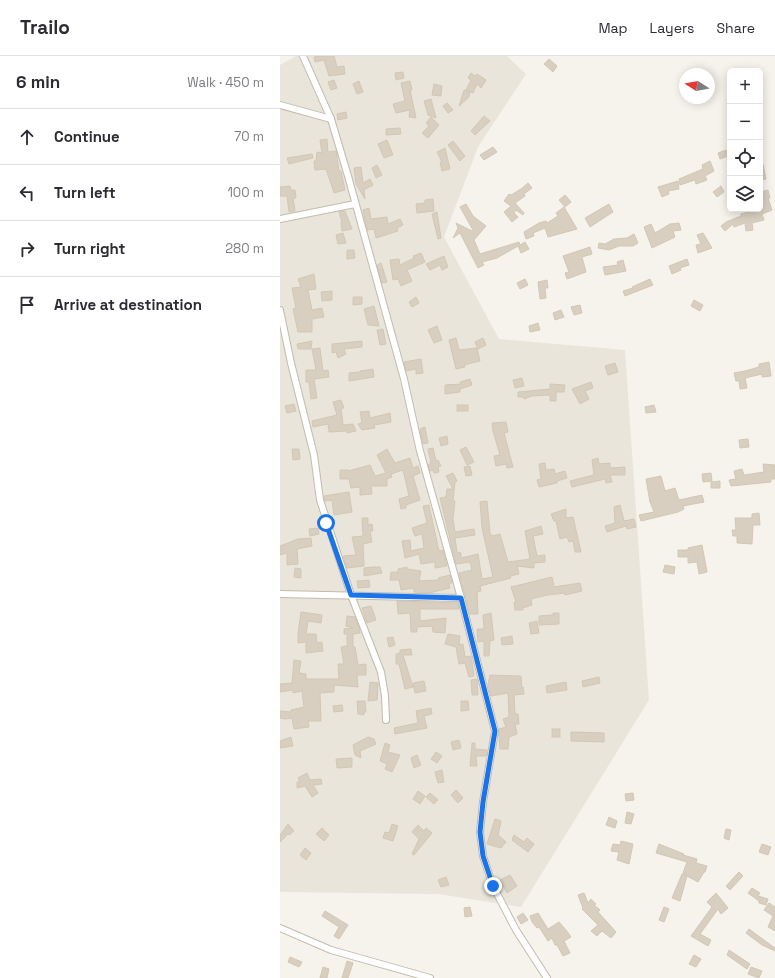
<!DOCTYPE html>
<html lang="en">
<head>
<meta charset="utf-8">
<style>
  :root { --surface:#fff; --page:#f2f2f3; --text:#2b2b33; --muted:#7c7c81; --line:#e1e1e2 }
  body { margin:0; font-family:"Space Grotesk",sans-serif; background:var(--page); color:var(--text) }
  .controls { position:absolute; right:12px; top:12px; display:grid; overflow:hidden; border-radius:6px; box-shadow:0 2px 10px #0003 }
  .controls button { width:36px; height:36px; display:grid; place-items:center; padding:0; border:0; border-bottom:1px solid var(--line); background:var(--surface); color:var(--text); font:20px sans-serif }
  .compass { position:absolute; left:399px; top:12px; width:36px; height:36px; border-radius:50%; background:var(--surface); box-shadow:0 2px 10px #0003; rotate:281deg }
  .stop { position:absolute; width:12px; height:12px; margin:-9px; border:3px solid #1a73e8; border-radius:50%; background:#fff }
  .stop.end { background:#1a73e8; border-color:#fff; box-shadow:0 1px 4px #0008 }
  .list { margin:0; padding:0; list-style:none }
  h2 { display:flex; justify-content:space-between; align-items:center; height:52px; margin:0; padding:0 16px; font-size:17px }
  h2 small { font-size:13px; font-weight:400; color:var(--muted) }
  .list li { display:grid; grid-template-columns:26px 1fr auto; gap:12px; align-items:center; box-sizing:border-box; height:56px; padding:0 16px; border-top:1px solid var(--line) }
  .list b { display:block; font-size:15px; white-space:nowrap }
  .list em { font-size:13px; font-style:normal; color:var(--muted) }
  .icon { flex:none; width:22px; height:22px; fill:none; stroke:currentColor; stroke-width:2; stroke-linecap:round; stroke-linejoin:round }
  .map { position:relative; flex:none; width:495px; height:922px; overflow:hidden }
  header { display:flex; align-items:center; gap:24px; box-sizing:border-box; height:56px; padding:0 20px; background:var(--surface); border-bottom:1px solid var(--line) }
  header strong { font-size:19px }
  nav { display:flex; gap:22px; margin-inline-start:auto; font-size:14px }
  main { display:flex }
  aside { flex:1; background:var(--surface) }
  .map>svg:first-child { display:block }
</style>
</head>
<body>
<header>
<strong>Trailo</strong>
<nav><a>Map</a><a>Layers</a><a>Share</a></nav>
</header>
<main>
<aside>
<h2>6 min<small>Walk · 450 m</small></h2>
<ul class="list">
<li><svg class="icon" aria-label="ahead" viewBox="0 0 24 24"><path d="M12 20V5M6 11l6-6 6 6"/></svg><div><b>Continue</b></div><em>70 m</em></li>
<li><svg class="icon" aria-label="left" viewBox="0 0 24 24"><path d="M17 20v-9H6M10 6l-5 5 5 5"/></svg><div><b>Turn left</b></div><em>100 m</em></li>
<li><svg class="icon" aria-label="right" viewBox="0 0 24 24"><path d="M7 20v-9h11M14 6l5 5-5 5"/></svg><div><b>Turn right</b></div><em>280 m</em></li>
<li><svg class="icon" aria-label="arrive" viewBox="0 0 24 24"><path d="M6 21V4h12l-3 4 3 4H6"/></svg><div><b>Arrive at destination</b></div></li>
</ul>
</aside>
<div class="map">
<svg width="495" height="922" viewBox="0 0 495 922">
  <rect width="100%" height="100%" fill="#f6f3ec"/>
  <polygon fill="#eae5da" points="16,0 227,0 246,18 198,91 164,181 219,283 345,294 369,644 241,851 158,838 0,836 0,9"/>
  <g fill="#d8cfc1" stroke="#d3c7b4">
    <polygon points="38,0 54,0 57,11 64,10 65,18 49,20 44,4 35,6 34,1"/>
    <polygon points="269,3 277,10 273,16 264,8"/>
    <polygon points="123,16 124,22 116,24 115,17"/>
    <polygon points="191,17 195,20 197,18 206,24 201,32 197,28 193,37 186,34 191,24 188,22"/>
    <polygon points="54,24 57,32 51,34 48,26"/>
    <polygon points="79,25 83,36 77,38 73,28"/>
    <polygon points="130,25 132,34 130,34 136,62 129,61 130,54 116,57 113,48 125,45 121,27"/>
    <polygon points="154,28 162,30 161,40 152,39"/>
    <polygon points="184,34 190,36 189,41 179,50"/>
    <polygon points="151,43 156,62 148,59 144,45"/>
    <polygon points="167,47 173,54 168,57 163,50"/>
    <polygon points="66,56 67,62 58,64 57,58"/>
    <polygon points="204,60 210,65 195,79 191,75"/>
    <polygon points="151,61 159,69 148,82 142,77 149,70 146,67"/>
    <polygon points="120,72 121,78 106,79 106,73"/>
    <polygon points="47,83 48,96 56,95 59,115 61,115 65,134 54,137 46,113 35,114 34,105 36,105 37,96 42,97 40,84"/>
    <polygon points="107,84 113,99 104,102 98,88"/>
    <polygon points="173,85 185,100 180,105 168,89"/>
    <polygon points="213,91 217,96 204,104 200,99"/>
    <polygon points="165,92 170,113 162,115 160,106 162,106 157,96"/>
    <polygon points="446,94 448,100 440,103 438,97"/>
    <polygon points="32,98 33,102 9,108 7,102"/>
    <polygon points="430,105 434,115 425,120 427,124 416,128 415,124 400,129 399,123 423,113 422,109"/>
    <polygon points="480,108 483,108 486,123 480,124"/>
    <polygon points="97,109 102,119 96,122 92,112"/>
    <polygon points="81,111 83,127 90,123 93,129 84,134 85,143 76,128 74,112"/>
    <polygon points="398,125 399,133 388,135 389,138 382,141 378,131"/>
    <polygon points="248,127 252,132 244,138 245,140 235,147 244,157 243,159 236,154 234,157 238,161 232,166 224,156 231,150 224,145 229,138 231,139 241,133"/>
    <polygon points="10,130 11,134 15,134 16,142 13,142 15,155 9,156 7,140 0,140 0,131"/>
    <polygon points="441,130 444,136 437,141 433,136"/>
    <polygon points="488,134 490,142 488,142 492,154 482,158 484,164 472,167 473,174 466,175 465,167 454,171 453,168 445,175 441,170 446,166 461,160 461,158 480,153 480,136"/>
    <polygon points="285,139 291,146 285,151 279,144"/>
    <polygon points="153,143 154,155 137,157 136,148 145,147 145,144"/>
    <polygon points="186,148 193,160 206,170 194,184 200,198 239,186 240,189 245,186 249,193 241,197 238,190 217,202 202,206 204,209 198,212 180,177 173,182 178,172 176,167 194,176 180,151"/>
    <polygon points="329,148 333,156 310,171 305,162"/>
    <polygon points="284,151 297,173 268,181 265,172 253,177 254,180 246,183 244,176 259,167 266,165 267,167 278,160 276,157"/>
    <polygon points="89,152 91,163 107,161 108,168 120,163 123,169 117,172 118,175 96,182 94,173 87,174 83,154"/>
    <polygon points="65,155 72,173 62,175 61,166 62,166 59,156"/>
    <polygon points="157,156 161,182 158,183 152,158"/>
    <polygon points="399,167 401,174 393,175 395,181 372,192 364,171 371,168 375,177 390,168"/>
    <polygon points="63,177 66,187 58,188 56,179"/>
    <polygon points="423,177 432,192 418,197 416,189 421,188 417,179"/>
    <polygon points="354,178 358,187 353,190 339,190 329,194 318,192 319,187 325,188 334,183 347,182"/>
    <polygon points="310,191 312,198 302,201 306,216 287,223 285,217 289,216 283,200"/>
    <polygon points="67,194 74,194 75,202 67,203"/>
    <polygon points="141,197 145,206 127,214 132,225 121,230 118,223 113,224 110,204 119,203 120,209 134,202 133,200"/>
    <polygon points="164,200 168,211 162,214 160,209 150,214 146,208"/>
    <polygon points="407,203 409,209 400,212 401,214 392,218 389,210"/>
    <polygon points="343,204 346,215 325,219 323,211 338,209 337,206"/>
    <polygon points="101,207 107,226 102,227 97,209"/>
    <polygon points="34,218 36,233 28,234 32,254 42,252 44,261 32,263 32,276 18,276 13,253 16,252 12,232 21,231 18,223"/>
    <polygon points="245,223 248,229 240,233 237,227"/>
    <polygon points="370,223 373,229 345,240 343,235 353,232 352,231"/>
    <polygon points="267,224 268,232 265,232 266,242 260,243 258,226"/>
    <polygon points="52,235 52,244 42,245 41,236"/>
    <polygon points="73,241 82,241 82,248 73,249"/>
    <polygon points="136,241 139,247 132,251 129,246"/>
    <polygon points="414,244 423,249 420,255 411,250"/>
    <polygon points="300,249 302,257 294,259 291,251"/>
    <polygon points="94,250 99,270 88,269 84,253"/>
    <polygon points="281,254 284,261 275,264 273,257"/>
    <polygon points="258,267 260,274 250,276 249,270"/>
    <polygon points="157,270 162,284 154,287 148,274"/>
    <polygon points="103,273 106,288 100,289 97,274"/>
    <polygon points="176,282 179,294 197,292 200,305 184,309 185,311 176,313 169,284"/>
    <polygon points="203,282 206,289 198,293 195,286"/>
    <polygon points="32,285 31,293 18,293 17,288"/>
    <polygon points="82,285 82,291 64,293 66,298 58,302 56,296 52,297 52,288"/>
    <polygon points="40,292 43,315 48,314 49,321 34,323 37,342 31,343 29,326 26,326 26,314 36,314 32,293"/>
    <polygon points="141,303 143,317 136,318 136,313 126,315 124,306"/>
    <polygon points="489,306 491,320 482,321 482,318 465,322 467,332 460,333 459,325 456,325 454,317 465,315 479,311 479,308"/>
    <polygon points="335,307 338,316 328,319 325,310"/>
    <polygon points="93,313 94,321 69,325 69,317 80,316 80,315"/>
    <polygon points="242,322 244,330 235,332 233,324"/>
    <polygon points="190,323 192,329 180,333 180,336 165,338 165,329 181,328 180,326"/>
    <polygon points="311,326 313,332 305,335 309,343 300,348 292,333"/>
    <polygon points="270,328 285,329 284,336 276,336 276,345 270,345 270,339 252,340 244,343 243,341 238,341 238,336 270,333"/>
    <polygon points="61,344 64,352 61,352 63,369 73,368 76,375 67,377 67,375 49,376 48,368 33,371 32,365 57,359 53,346"/>
    <polygon points="14,348 16,355 7,357 5,350"/>
    <rect x="177" y="349" width="11" height="6"/>
    <polygon points="374,349 376,356 366,357 365,351"/>
    <polygon points="89,355 90,362 110,357 111,366 94,369 95,372 82,374 78,368 82,367 80,356"/>
    <polygon points="226,366 228,376 224,377 233,411 227,412 226,408 216,410 214,400 220,399 213,375 212,367"/>
    <polygon points="145,371 148,387 143,388 140,373"/>
    <polygon points="167,380 168,388 161,390 159,382"/>
    <polygon points="468,383 469,391 460,392 459,384"/>
    <polygon points="186,391 194,406 187,409 180,394"/>
    <polygon points="153,392 156,405 158,404 161,410 158,411 159,416 154,417 153,414 150,415 148,409 151,407 148,393"/>
    <polygon points="12,393 19,393 20,403 13,404"/>
    <polygon points="107,393 115,407 130,402 133,412 138,410 140,417 133,420 140,444 126,449 126,452 121,453 119,443 129,440 123,414 111,418 112,421 107,423 107,430 91,430 92,438 80,439 80,431 71,432 69,423 60,423 60,414 68,414 68,415 90,409 95,420 106,417 97,399"/>
    <polygon points="318,402 319,408 330,407 330,412 345,411 345,419 330,419 332,426 326,427 325,423 292,431 290,425 314,419 312,404"/>
    <polygon points="265,407 266,414 274,413 275,418 285,415 287,422 277,425 277,427 259,431 257,424 261,423 259,408"/>
    <polygon points="483,408 495,409 495,423 491,423 491,426 451,430 449,424 456,423 454,415 462,413 464,419 484,416"/>
    <polygon points="190,410 192,419 186,420 184,411"/>
    <polygon points="173,417 177,425 175,426 173,445 175,445 173,463 175,476 194,473 195,479 175,482 177,496 181,497 181,502 198,498 202,523 213,521 202,472 200,446 207,445 210,477 212,480 220,478 228,506 250,503 245,475 261,470 263,478 253,480 257,500 265,499 265,506 254,507 254,512 237,510 239,518 230,520 231,522 200,530 201,535 197,536 198,558 190,558 179,517 192,514 190,506 176,508 161,446 160,442 166,441 167,433 173,433 166,420"/>
    <polygon points="431,417 432,425 423,426 422,418"/>
    <polygon points="381,420 385,435 395,432 399,444 422,439 424,446 403,450 404,453 398,456 361,465 359,459 374,456 370,446 366,423"/>
    <polygon points="440,425 440,432 431,432 431,426"/>
    <polygon points="69,436 72,456 54,459 52,444 45,445 44,440"/>
    <polygon points="149,449 159,495 163,494 167,510 155,512 155,506 141,508 139,498 125,502 122,485 130,484 131,495 144,492 142,478 135,480 132,472 147,467 143,450"/>
    <polygon points="340,449 344,465 354,463 356,471 347,473 346,470 327,476 325,470 335,467 334,451"/>
    <polygon points="286,453 286,462 293,461 301,496 295,496 293,485 289,486 287,481 280,483 276,465 274,465 271,458"/>
    <polygon points="479,457 480,469 473,469 472,488 457,487 457,480 453,480 452,474 456,474 455,462 472,462 472,458"/>
    <polygon points="82,462 88,462 88,469 92,468 93,475 90,475 92,486 83,488 84,510 67,512 63,500 76,499 72,481 83,480"/>
    <polygon points="38,472 39,478 30,480 29,473"/>
    <polygon points="31,482 32,490 17,493 18,508 7,509 7,497 0,499 0,490 18,483"/>
    <polygon points="422,489 427,516 419,518 417,506 408,507 408,501 398,501 398,494 408,494 408,492"/>
    <polygon points="385,509 395,511 394,518 383,516"/>
    <polygon points="92,511 100,511 102,517 84,520 84,512"/>
    <polygon points="127,511 127,513 141,515 139,525 159,524 158,522 170,519 172,527 169,527 170,532 149,537 134,536 134,532 121,534 119,524 110,524 111,516 118,516 118,513"/>
    <polygon points="15,512 21,513 21,522 14,521"/>
    <polygon points="272,521 274,531 300,527 302,535 285,539 285,537 267,539 251,543 252,549 243,552 243,554 235,554 234,546 236,546 231,531"/>
    <polygon points="89,524 90,531 78,532 77,525"/>
    <polygon points="117,545 178,547 179,553 140,553 140,565 166,562 165,577 153,576 152,570 137,571 137,576 131,576 130,557 118,558"/>
    <polygon points="91,550 96,564 87,567 82,552"/>
    <polygon points="21,556 42,559 41,567 28,565 26,578 36,578 37,587 42,586 43,595 26,597 26,586 18,587 18,578"/>
    <polygon points="211,557 214,584 210,585 209,600 204,600 204,585 198,586 197,573 204,573 203,559"/>
    <polygon points="273,557 279,557 279,568 259,569 259,560 273,559"/>
    <polygon points="67,560 75,561 79,572 80,577 73,578 73,591 75,591 78,609 86,608 86,619 77,619 78,631 54,629 54,636 40,637 41,665 28,665 29,671 14,673 12,662 5,663 0,662 0,655 11,656 11,654 24,651 22,635 13,637 13,634 0,636 0,628 12,627 14,604 21,605 19,617 26,618 26,623 59,623 58,608 64,608 61,591 67,590 67,578 64,578 64,573 73,572 66,570"/>
    <polygon points="257,565 259,577 251,578 249,567"/>
    <polygon points="168,578 180,580 179,589 183,588 185,601 191,600 194,620 189,621 185,607 179,608 176,591 165,588"/>
    <polygon points="232,580 233,588 222,589 221,582"/>
    <polygon points="113,581 115,589 109,591 107,582"/>
    <polygon points="131,593 132,599 123,599 133,631 125,633 119,608 116,608 116,598 120,597 120,594"/>
    <polygon points="210,619 241,620 242,632 243,631 244,638 234,639 235,658 238,658 239,668 235,668 237,678 229,681 228,693 220,693 219,679 219,673 226,671 223,663 229,661 228,637 211,640 208,629"/>
    <polygon points="319,621 320,627 303,631 302,625"/>
    <polygon points="197,623 198,639 192,639 191,624"/>
    <polygon points="144,625 146,635 135,637 133,627"/>
    <polygon points="90,626 98,627 97,644 88,645"/>
    <polygon points="286,626 287,634 267,637 266,630"/>
    <polygon points="77,645 85,645 86,656 84,656 84,659 78,658"/>
    <polygon points="181,645 188,645 189,654 181,655"/>
    <polygon points="62,649 63,655 54,656 53,650"/>
    <polygon points="151,652 152,658 144,660 147,672 115,678 114,672 138,667 136,655"/>
    <rect x="272" y="673" width="8" height="8"/>
    <polygon points="291,676 324,677 324,686 291,685"/>
    <polygon points="11,681 13,690 0,692 0,685"/>
    <polygon points="88,681 94,683 96,688 80,695 81,702 75,699 73,689"/>
    <polygon points="179,684 181,692 173,694 171,686"/>
    <polygon points="105,687 110,689 108,696 120,699 112,716 105,713 107,708 100,705"/>
    <polygon points="192,687 195,687 195,693 207,694 206,700 196,700 197,710 190,710"/>
    <polygon points="156,696 162,700 157,707 151,703"/>
    <polygon points="137,699 141,709 134,712 131,702"/>
    <polygon points="72,702 72,711 57,712 56,703"/>
    <polygon points="162,714 164,726 158,727 155,716"/>
    <polygon points="27,717 30,724 41,723 42,728 33,729 38,737 32,741 25,730 17,732 17,726 20,726 18,722"/>
    <polygon points="176,734 183,742 178,747 171,739"/>
    <polygon points="138,735 145,740 140,748 133,743"/>
    <polygon points="150,737 158,744 154,748 146,741"/>
    <polygon points="353,737 354,744 346,745 345,738"/>
    <polygon points="347,756 354,758 351,768 345,767"/>
    <polygon points="329,761 337,765 335,772 326,769"/>
    <polygon points="215,763 221,765 218,779 226,786 221,792 207,788"/>
    <polygon points="8,768 14,775 9,779 8,778 0,786 0,779"/>
    <polygon points="112,768 118,770 113,785 103,782 105,776 109,777"/>
    <polygon points="138,769 144,775 146,772 152,777 134,799 132,798 139,783 132,776"/>
    <polygon points="42,772 49,779 44,785 36,778"/>
    <polygon points="446,773 451,774 449,784 444,782"/>
    <polygon points="234,779 244,786 247,782 254,788 248,796 232,784"/>
    <polygon points="341,785 353,788 349,808 337,804 339,796 331,795 333,788 340,789"/>
    <polygon points="379,788 404,798 403,799 417,803 416,807 427,810 425,816 424,816 418,826 407,820 400,845 392,842 402,818 407,819 403,817 407,806 376,797"/>
    <polygon points="482,788 491,791 488,799 479,796"/>
    <polygon points="25,792 31,797 26,804 20,799"/>
    <polygon points="459,816 463,820 450,834 446,830"/>
    <polygon points="230,819 237,830 227,837 220,824"/>
    <polygon points="166,821 169,829 161,831 158,824"/>
    <polygon points="472,832 480,837 478,840 488,843 486,849 479,847 479,845 468,837"/>
    <polygon points="304,837 308,847 311,843 316,848 314,849 320,854 318,856 336,876 331,882 322,875 317,880 311,875 318,869 302,853 303,852 298,839"/>
    <polygon points="436,837 448,852 441,858 438,853 420,878 431,884 428,890 411,880 432,851 427,846"/>
    <polygon points="489,847 495,851 495,875 488,871 493,860 484,854"/>
    <polygon points="190,851 192,860 185,861 184,852"/>
    <polygon points="384,851 389,853 384,866 379,864"/>
    <polygon points="45,855 68,869 59,883 54,880 59,871 42,860"/>
    <polygon points="243,857 248,864 241,868 237,861"/>
    <polygon points="258,857 268,873 279,866 286,874 291,881 284,885 290,897 283,900 277,889 275,889 272,882 268,885 259,871 257,872 252,866 250,860"/>
    <polygon points="469,873 495,892 495,895 482,889 466,877"/>
    <polygon points="449,894 470,908 467,913 447,899"/>
    <polygon points="414,899 421,903 416,911 409,908"/>
    <polygon points="10,901 22,906 19,911 8,906"/>
    <polygon points="67,905 73,907 68,922 62,922"/>
    <polygon points="43,911 49,913 47,922 40,922"/>
    <polygon points="471,911 482,915 479,922 468,918"/>
  </g>
  <g fill="none" stroke-linecap="round" stroke-linejoin="round">
    <defs>
      <g id="street">
        <polyline points="23,0 51,63 68,120 124,323 140,395 181,542 215,675 203,746 200,776 203,800 213,830 236,874 267,922"/>
        <polyline points="0,49 51,63"/>
        <polyline points="0,163 75,148"/>
        <polyline points="0,254 11,307 34,399 40,444 71,539 101,616 105,640 106,664"/>
        <polyline points="0,538 181,542"/>
        <polyline points="0,872 51,894 150,922"/>
      </g>
    </defs>
    <use href="#street" stroke="#c2bbae" stroke-width="8"/>
    <use href="#street" stroke="#fff" stroke-width="6"/>
  </g>
  <g fill="none" stroke-linecap="round" stroke-linejoin="round">
    <polyline stroke="#1a73e8" stroke-width="5" points="46,467 71,539 181,542 215,675 203,746 200,776 203,800 213,830"/>
  </g>
</svg>
<div class="controls">
<button>+</button>
<button>−</button>
<button><svg class="icon" aria-label="locate" viewBox="0 0 24 24"><circle cx="12" cy="12" r="6"/><path d="M12 2v4M12 18v4M2 12h4M18 12h4"/></svg></button>
<button><svg class="icon" aria-label="layers" viewBox="0 0 24 24"><path d="M12 4l9 5-9 5-9-5zM3 14l9 5 9-5"/></svg></button>
</div>
<svg class="compass" viewBox="-18 -18 36 36"><path d="M0-13l5 13h-10z" fill="#e53935"/><path d="M0 13l5-13h-10z" fill="#7c7c81"/></svg>
<div class="stop" style="left:46px;top:467px"></div>
<div class="stop end" style="left:213px;top:830px"></div>
</div>
</main>
</body>
</html>
